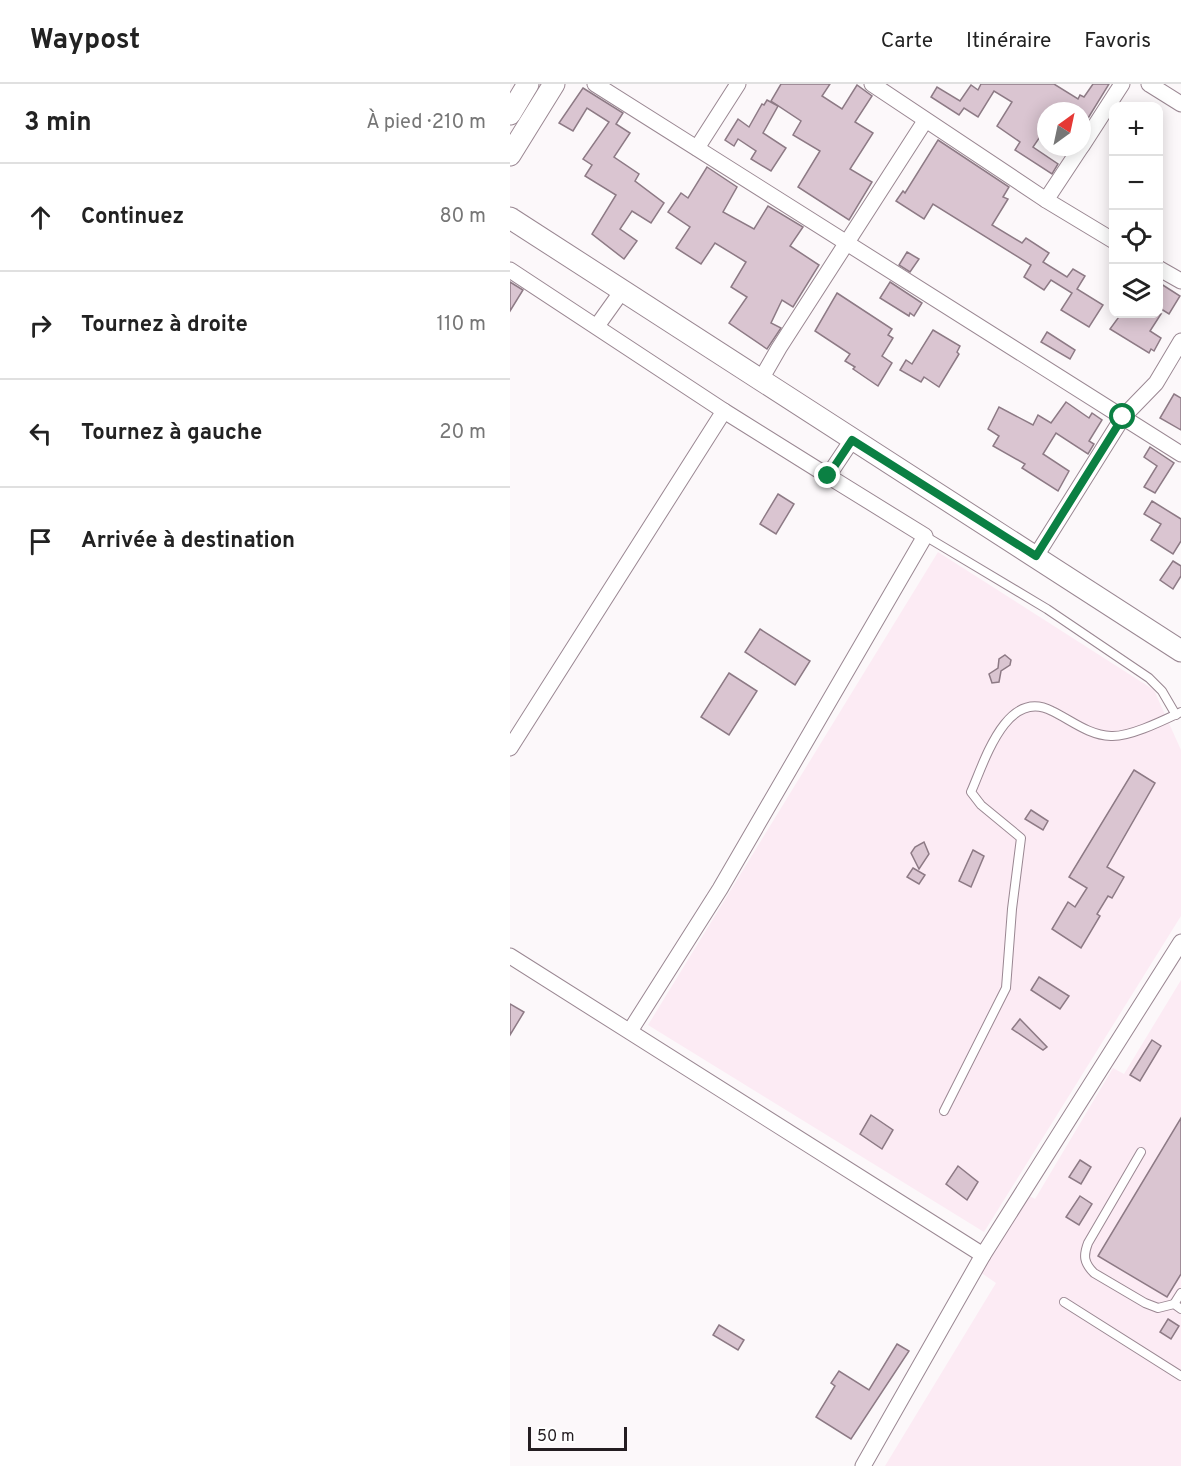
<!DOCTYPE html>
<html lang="fr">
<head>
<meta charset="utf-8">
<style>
  :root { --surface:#fff; --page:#f6f6f6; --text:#222; --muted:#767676; --line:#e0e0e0 }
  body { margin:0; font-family:Overpass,sans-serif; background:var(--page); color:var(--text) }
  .controls { position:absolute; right:18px; top:18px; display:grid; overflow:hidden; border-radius:12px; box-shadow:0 3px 15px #0003 }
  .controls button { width:54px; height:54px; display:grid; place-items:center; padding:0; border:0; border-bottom:2px solid var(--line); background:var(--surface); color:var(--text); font:30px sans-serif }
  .compass { position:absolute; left:527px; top:18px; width:54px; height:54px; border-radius:50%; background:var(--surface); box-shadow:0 3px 15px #0003; rotate:33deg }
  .scale { position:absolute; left:18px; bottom:15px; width:99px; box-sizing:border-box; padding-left:6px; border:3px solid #241d21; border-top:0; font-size:16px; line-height:21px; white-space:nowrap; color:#241d21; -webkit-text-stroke:4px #fff; paint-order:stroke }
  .stop { position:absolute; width:18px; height:18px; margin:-14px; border:4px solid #0b8043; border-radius:50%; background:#fff }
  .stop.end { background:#0b8043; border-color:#fff; box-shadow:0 2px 6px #0008 }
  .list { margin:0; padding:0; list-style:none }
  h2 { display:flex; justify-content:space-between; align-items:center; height:78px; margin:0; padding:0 24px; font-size:26px }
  h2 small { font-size:20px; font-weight:400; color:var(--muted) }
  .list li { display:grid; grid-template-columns:39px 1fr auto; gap:18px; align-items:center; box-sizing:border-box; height:108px; padding:0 24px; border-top:2px solid var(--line) }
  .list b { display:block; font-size:22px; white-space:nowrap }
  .list em { font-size:20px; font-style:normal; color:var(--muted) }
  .icon { flex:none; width:33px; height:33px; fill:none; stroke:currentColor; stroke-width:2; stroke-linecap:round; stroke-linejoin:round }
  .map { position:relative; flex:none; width:671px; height:1382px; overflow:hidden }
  header { display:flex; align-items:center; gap:36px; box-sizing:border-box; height:84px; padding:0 30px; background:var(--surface); border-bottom:2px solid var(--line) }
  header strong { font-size:28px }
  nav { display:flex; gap:33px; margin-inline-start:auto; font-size:21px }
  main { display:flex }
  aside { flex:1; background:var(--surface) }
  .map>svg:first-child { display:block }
</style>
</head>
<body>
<header>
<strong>Waypost</strong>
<nav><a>Carte</a><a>Itinéraire</a><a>Favoris</a></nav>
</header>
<main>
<aside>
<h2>3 min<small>À pied · 210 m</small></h2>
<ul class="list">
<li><svg class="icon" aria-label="ahead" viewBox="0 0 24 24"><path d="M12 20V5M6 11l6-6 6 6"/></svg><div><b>Continuez</b></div><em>80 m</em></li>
<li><svg class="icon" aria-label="right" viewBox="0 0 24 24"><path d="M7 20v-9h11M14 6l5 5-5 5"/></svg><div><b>Tournez à droite</b></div><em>110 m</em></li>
<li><svg class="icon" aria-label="left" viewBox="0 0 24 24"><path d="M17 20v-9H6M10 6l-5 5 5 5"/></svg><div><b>Tournez à gauche</b></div><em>20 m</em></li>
<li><svg class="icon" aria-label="arrive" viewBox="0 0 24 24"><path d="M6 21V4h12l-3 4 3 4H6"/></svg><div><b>Arrivée à destination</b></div></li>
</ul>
</aside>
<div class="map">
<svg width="671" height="1382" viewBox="0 0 671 1382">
  <rect width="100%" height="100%" fill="#fcf8fa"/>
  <g fill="#fcebf4">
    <polygon points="428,468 644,606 671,666 671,832 474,1148 138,941"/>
    <polygon points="671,896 671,1382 375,1382 486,1199 470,1188 516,1110 525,1115 603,984 614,990"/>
  </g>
  <g fill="#dac5d1" stroke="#8d7a85" stroke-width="1.5">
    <polygon points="271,0 320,0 312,12 332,25 347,1 362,12 345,38 363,49 340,85 362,98 339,136 288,103 310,67 283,51 291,37 261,17"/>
    <polygon points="471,0 544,0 568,15 570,11 574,13 583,0 599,0 572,44 572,27 536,27 536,44 523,63 548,80 542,90 505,66 510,58 487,42 502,18 484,7 468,33 454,24 449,31 421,13 427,3 450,17 461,1 468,6"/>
    <polygon points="73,4 113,29 106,40 120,49 104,73 129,90 125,97 154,119 141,139 122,127 110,145 127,157 114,175 82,150 106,111 75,92 82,81 73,75 99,38 77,24 63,47 49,39"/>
    <polygon points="257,16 268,22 253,49 276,64 261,87 241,75 246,67 228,55 224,62 215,56 228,35 239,43 252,20 254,21"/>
    <polygon points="428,56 499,103 493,113 498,115 482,141 512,159 516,154 539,169 533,178 557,193 563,185 575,192 567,205 593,221 579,243 551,226 562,209 541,196 534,206 514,193 521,181 423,120 414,135 386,117 393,107 395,109"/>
    <polygon points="197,83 227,103 213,128 244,145 258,122 293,143 280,162 309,181 283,223 272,216 261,239 271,244 257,265 219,239 237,213 221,203 236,178 205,159 191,180 166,164 180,143 158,128 171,109 178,114"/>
    <polygon points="397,168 409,175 400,188 389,181"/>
    <polygon points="0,198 13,206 0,227"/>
    <polygon points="380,198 412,219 404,232 400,229 399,232 370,214"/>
    <polygon points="648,198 670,212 659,230 648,223"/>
    <polygon points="327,209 382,245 378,251 383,254 372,272 382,279 368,302 343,285 345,283 335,277 340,270 305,247"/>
    <polygon points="611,230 651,230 640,247 651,254 644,267 641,265 639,269 600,245"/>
    <polygon points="423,246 450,262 447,268 449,270 429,303 414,293 411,298 390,286 396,276 402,280"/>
    <polygon points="537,248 565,266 560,275 531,258"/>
    <polygon points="664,310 671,314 671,346 650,334"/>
    <polygon points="556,318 579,334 582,329 592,336 579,357 584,360 578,370 546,349 533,370 559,387 548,407 512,384 515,380 483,362 489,352 478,345 489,323 523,341 528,331 541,339"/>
    <polygon points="640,363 664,379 645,409 634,403 647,382 634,373"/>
    <polygon points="268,410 284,420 266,450 250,440"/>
    <polygon points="642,417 671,435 671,457 663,470 641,456 651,440 634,430"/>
    <polygon points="663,477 671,482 671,492 663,505 650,496"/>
    <polygon points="250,545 300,577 285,601 235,568"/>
    <polygon points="495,571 501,576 500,581 491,587 489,598 482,599 479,590 488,584 489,575"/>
    <polygon points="219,589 247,607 219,651 191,633"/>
    <polygon points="624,686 645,699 597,783 614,793 602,814 598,812 587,830 590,832 571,864 542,845 558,818 565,823 577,804 559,793"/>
    <polygon points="521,726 538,737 533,746 515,735"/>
    <polygon points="414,758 419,770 409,785 401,769 405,763"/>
    <polygon points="463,766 474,772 461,803 449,797"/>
    <polygon points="403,784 415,791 409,800 397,793"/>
    <polygon points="529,893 559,912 550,925 521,906"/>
    <polygon points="0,920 14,928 0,951"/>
    <polygon points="510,935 537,963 533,966 502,945"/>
    <polygon points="642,956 651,962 630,997 620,991"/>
    <polygon points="361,1031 383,1046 372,1065 350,1050"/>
    <polygon points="671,1034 671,1190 657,1213 588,1172"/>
    <polygon points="570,1076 581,1083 571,1100 559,1093"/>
    <polygon points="448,1082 468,1098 457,1116 436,1100"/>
    <polygon points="570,1112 582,1120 569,1141 556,1133"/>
    <polygon points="658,1235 669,1242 661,1255 650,1248"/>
    <polygon points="209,1241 234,1256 228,1266 203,1251"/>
    <polygon points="387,1260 399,1267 341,1355 306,1333 325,1302 321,1299 329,1287 359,1306"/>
  </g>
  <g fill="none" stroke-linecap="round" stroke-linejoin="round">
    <defs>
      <g id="lane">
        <polyline points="415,452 537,525 639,594 652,607 666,631"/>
        <path d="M434 1027 496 904 502 825 511 754 471 721 461 708C474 679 496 603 542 627 561 636 578 651 601 652 620 653 654 636 671 628"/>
        <path d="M631 1068 578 1159C573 1172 574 1179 584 1189L635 1219 648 1224 664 1220 671 1225"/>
        <polyline points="554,1218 671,1292"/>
        <polyline points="664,1220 671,1209"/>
      </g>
      <g id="street">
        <polyline points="85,0 671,370"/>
        <polyline points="362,0 536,116 604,157"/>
        <polyline points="639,0 671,20"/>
        <polyline points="572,62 612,0"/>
        <polyline points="187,64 228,0"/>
        <polyline points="536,116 571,63"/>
        <polyline points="648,184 671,197"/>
        <polyline points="0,186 214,327"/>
        <polyline points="87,242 112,207"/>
        <polyline points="250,297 269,264 415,37"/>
        <polyline points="526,472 613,333 646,299 671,257"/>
        <polyline points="0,664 214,327 318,392"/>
        <polyline points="0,872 473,1171"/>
        <polyline points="120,947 210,805 415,452 318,392 342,356"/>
        <polyline points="353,1382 473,1171 671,858"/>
      </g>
      <g id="secondary">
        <polyline points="0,30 18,0"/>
        <polyline points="0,71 44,0"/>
        <polyline points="0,134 671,567"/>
      </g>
    </defs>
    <use href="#lane" stroke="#9a8792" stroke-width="10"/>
    <use href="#street" stroke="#9a8792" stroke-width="17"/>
    <use href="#secondary" stroke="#9a8792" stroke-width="23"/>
    <use href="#lane" stroke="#fff" stroke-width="8"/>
    <use href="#street" stroke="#fff" stroke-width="15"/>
    <use href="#secondary" stroke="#fff" stroke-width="21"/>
  </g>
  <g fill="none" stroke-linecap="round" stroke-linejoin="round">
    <polyline stroke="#0b8043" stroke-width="8" points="318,392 342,356 526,472 613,333"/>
  </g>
</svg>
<div class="controls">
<button>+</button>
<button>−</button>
<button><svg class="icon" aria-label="locate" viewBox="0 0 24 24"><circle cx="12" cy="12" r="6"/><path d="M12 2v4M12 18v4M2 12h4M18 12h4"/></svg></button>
<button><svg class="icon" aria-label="layers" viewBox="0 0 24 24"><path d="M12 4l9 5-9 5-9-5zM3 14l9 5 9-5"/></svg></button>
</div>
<svg class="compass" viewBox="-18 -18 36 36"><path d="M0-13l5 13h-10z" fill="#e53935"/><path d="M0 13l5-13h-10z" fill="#767676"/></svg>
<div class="scale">50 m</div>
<div class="stop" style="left:613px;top:333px"></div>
<div class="stop end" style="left:318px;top:392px"></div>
</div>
</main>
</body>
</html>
